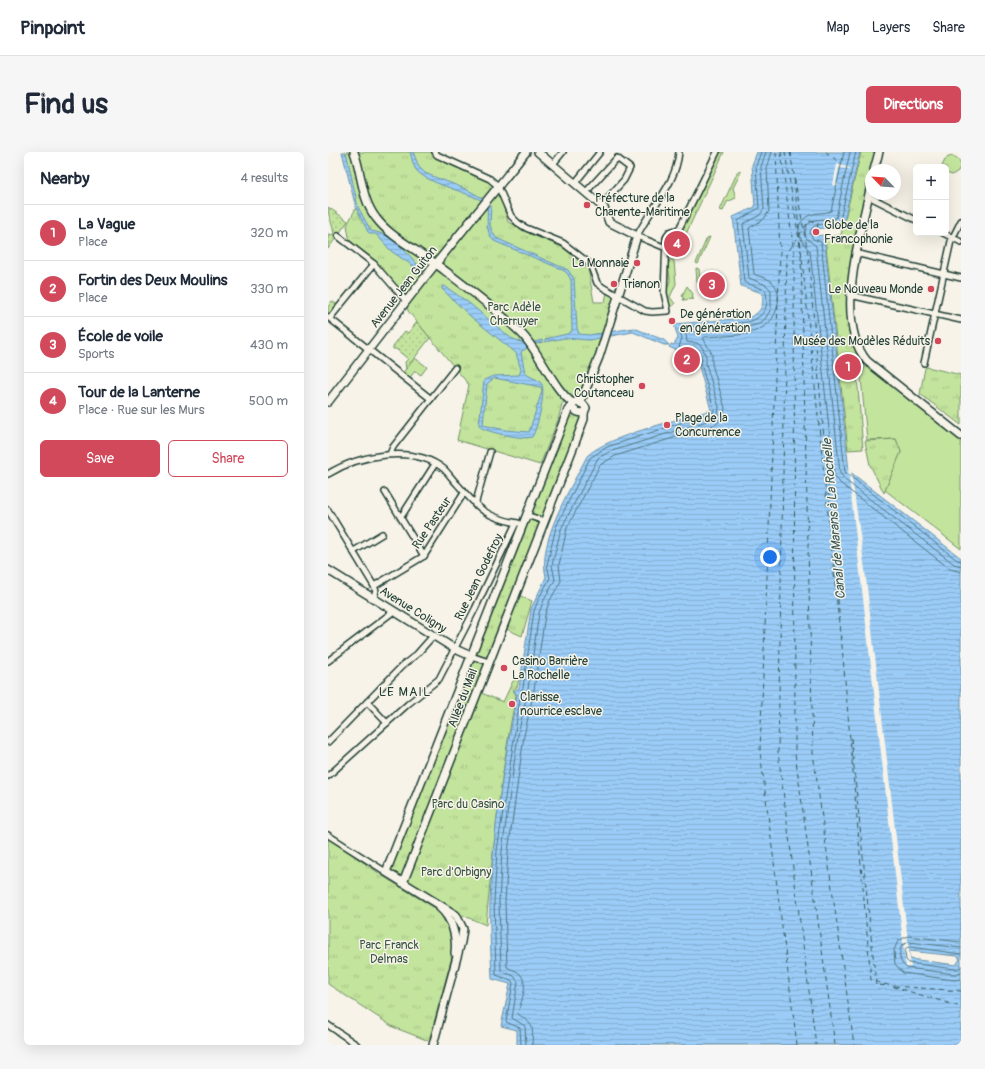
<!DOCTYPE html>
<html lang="en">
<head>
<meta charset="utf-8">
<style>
  :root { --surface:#fff; --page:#f6f6f7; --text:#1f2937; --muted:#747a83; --line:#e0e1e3; --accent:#d1495b }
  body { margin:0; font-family:Pangolin,sans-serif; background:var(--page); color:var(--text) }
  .controls { position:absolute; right:12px; top:12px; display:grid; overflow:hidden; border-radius:6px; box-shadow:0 4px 16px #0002 }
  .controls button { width:36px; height:36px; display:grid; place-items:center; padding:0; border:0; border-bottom:1px solid var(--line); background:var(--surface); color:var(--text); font:20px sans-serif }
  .compass { position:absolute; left:537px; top:12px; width:36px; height:36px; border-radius:50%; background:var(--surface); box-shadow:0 4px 16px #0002; rotate:295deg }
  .you { position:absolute; left:442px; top:405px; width:14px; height:14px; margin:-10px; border:3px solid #fff; border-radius:50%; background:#1a73e8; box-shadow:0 0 0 6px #1a73e833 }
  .badge { display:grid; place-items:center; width:26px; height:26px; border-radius:50%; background:var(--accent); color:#fff; font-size:13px; font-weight:700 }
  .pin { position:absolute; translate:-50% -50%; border:2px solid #fff; box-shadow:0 1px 4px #0006 }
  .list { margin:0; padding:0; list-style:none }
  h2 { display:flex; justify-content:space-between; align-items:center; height:52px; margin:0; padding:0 16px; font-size:17px }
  h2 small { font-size:13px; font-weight:400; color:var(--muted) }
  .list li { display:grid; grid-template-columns:26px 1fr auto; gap:12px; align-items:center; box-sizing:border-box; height:56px; padding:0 16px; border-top:1px solid var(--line) }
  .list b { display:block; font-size:15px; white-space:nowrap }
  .list p { margin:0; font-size:13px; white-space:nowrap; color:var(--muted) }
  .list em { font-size:13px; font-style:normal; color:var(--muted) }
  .actions { display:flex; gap:8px; padding:12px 16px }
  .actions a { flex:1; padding:9px 0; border:1px solid var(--accent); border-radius:6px; text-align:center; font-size:14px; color:var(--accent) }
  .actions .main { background:var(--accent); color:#fff }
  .map { position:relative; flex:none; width:633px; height:893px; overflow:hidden; border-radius:6px }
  header { display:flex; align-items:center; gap:24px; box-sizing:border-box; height:56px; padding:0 20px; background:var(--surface); border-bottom:1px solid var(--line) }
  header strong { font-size:19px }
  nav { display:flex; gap:22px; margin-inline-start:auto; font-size:14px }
  .intro { display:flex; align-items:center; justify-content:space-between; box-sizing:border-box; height:96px; padding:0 24px }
  h1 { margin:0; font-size:28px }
  .button { padding:10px 18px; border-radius:6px; background:var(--accent); color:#fff; font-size:14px; font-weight:700 }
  main { display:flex; gap:24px; padding:0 24px }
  aside { flex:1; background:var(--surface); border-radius:6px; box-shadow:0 4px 16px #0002 }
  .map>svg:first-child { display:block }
</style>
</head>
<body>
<header>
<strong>Pinpoint</strong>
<nav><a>Map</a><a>Layers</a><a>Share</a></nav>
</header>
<div class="intro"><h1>Find us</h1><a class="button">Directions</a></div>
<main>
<aside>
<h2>Nearby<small>4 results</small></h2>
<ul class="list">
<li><span class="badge">1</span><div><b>La Vague</b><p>Place</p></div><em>320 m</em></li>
<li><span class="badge">2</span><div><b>Fortin des Deux Moulins</b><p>Place</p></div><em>330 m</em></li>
<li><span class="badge">3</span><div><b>École de voile</b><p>Sports</p></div><em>430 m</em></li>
<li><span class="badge">4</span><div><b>Tour de la Lanterne</b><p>Place · Rue sur les Murs</p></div><em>500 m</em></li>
</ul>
<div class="actions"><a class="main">Save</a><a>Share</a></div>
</aside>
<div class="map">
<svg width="633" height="893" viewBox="0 0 633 893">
  <defs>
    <pattern id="park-tufts" width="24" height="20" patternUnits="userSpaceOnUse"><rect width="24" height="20" fill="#c3e49d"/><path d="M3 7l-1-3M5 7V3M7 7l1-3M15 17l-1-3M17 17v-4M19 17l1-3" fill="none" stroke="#a7c488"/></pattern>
    <pattern id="garden-dots" width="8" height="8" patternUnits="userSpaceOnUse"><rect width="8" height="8" fill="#c3e49d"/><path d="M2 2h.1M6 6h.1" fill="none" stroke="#a7c488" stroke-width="1.8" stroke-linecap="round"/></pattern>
    <pattern id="water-rules" width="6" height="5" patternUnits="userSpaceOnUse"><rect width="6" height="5" fill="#9accf7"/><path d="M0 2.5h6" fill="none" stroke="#84b0d4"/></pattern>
  </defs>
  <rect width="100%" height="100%" fill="#f7f3e8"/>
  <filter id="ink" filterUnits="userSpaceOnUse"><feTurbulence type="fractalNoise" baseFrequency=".025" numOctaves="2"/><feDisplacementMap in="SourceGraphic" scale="8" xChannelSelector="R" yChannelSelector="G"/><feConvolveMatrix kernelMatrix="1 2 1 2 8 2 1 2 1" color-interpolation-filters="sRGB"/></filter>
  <g filter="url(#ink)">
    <g fill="#c3e49d" stroke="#719068">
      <polygon points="392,0 396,0 357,84 360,86 361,97 353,104 346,101 348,97 354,94 354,89 350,86"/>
      <polygon points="624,4 631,8 633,14 630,19 624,23 618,21 618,15 614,14 618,6"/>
      <polygon points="410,19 413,20 405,36 408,46 399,50 395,59 392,58"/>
      <polygon points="382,85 370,112 368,111 379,86"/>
      <polygon points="343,107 346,109 348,132 342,145 347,152 342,156 338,142 342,128 340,112"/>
      <polygon points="368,116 371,117 372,129 378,137 375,139 369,130"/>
      <polygon points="359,134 365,142 364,146 366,147 355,148 356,146 354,144"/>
      <polygon points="4,149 11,154 0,165 0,155"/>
      <polygon points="87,206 99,215 93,223 87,219 80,228 73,223"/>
      <polygon points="539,209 633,284 633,397 557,338 573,300 568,287 539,288 533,226"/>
    </g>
    <g fill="url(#park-tufts)" stroke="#719068">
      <path d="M18 0H105L161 29C174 41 175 55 180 70L196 77 202 82 234 95 260 116 266 150H277L279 140 288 144 262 224 249 248 239 246 234 252 230 268 212 313 129 288 141 233 80 159 78 146 22 91 19 73 28 56Z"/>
      <path d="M533 0H548L521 123C519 148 519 190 535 210L529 223 535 297 520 298 497 85 513 83Z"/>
      <polygon points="599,215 633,223 633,273 592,242 597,216"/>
      <polygon points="241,260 255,266 214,365 203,361"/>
      <polygon points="568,287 573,300 556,341 542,313 537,289"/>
      <polygon points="199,366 214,372 160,507 146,501"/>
      <polygon points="188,442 204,449 194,484 174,475"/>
      <polygon points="143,507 158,513 75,726 63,720 61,716"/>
      <path d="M191 527 189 535 185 538 188 543C173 619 165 696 158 773L134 763 81 731 79 727 151 540 175 550 185 529Z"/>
      <polygon points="0,686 61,728 110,758 122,779 125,791 125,801 101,889 65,875 0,832"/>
    </g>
    <g fill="url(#garden-dots)" stroke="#719068">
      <path d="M0 55 20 69 0 97V82L6 83C5 72 0 65 0 55Z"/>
      <polygon points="89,170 102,186 78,217 77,210 80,207 68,197 65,197 65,194 77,179 80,181"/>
    </g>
    <g fill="url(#water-rules)" stroke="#6993a9" fill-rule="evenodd">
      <path d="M14 0H17L19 4 30 55 43 79C66 82 80 102 95 119L94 120 63 99 48 82H44L40 80 28 56Z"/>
      <path d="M82 0H85L91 15 97 21C117 30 149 38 163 54L162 75 168 86 240 118 246 127 249 176 251 182 261 183 306 176 336 188 341 193H336L305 180 261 188 236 186 217 190V187L239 182 244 179 243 128 239 121 233 117 166 89C154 77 163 58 157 52 153 47 146 45 141 43 127 37 100 30 90 20 85 15 84 7 82 0Z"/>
      <path d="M429 0H532L514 77 504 75 488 77 486 81 488 84 496 83 521 319 633 406V893H598L597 891 588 893H189V878L173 874 182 832 164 827C163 800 161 774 162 748 165 679 176 610 189 543L186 539 191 536 203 457 218 425C209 389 243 336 259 304 281 283 352 268 383 258L367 200H352L341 195 343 192 346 193 350 186 346 172 419 166C432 162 437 154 434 141L413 134 405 65 427 55 424 13ZM581 799 629 804 632 807 628 813 582 807Z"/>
      <path d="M115 133 141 151 183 186 198 192 214 188 215 190 205 192 193 200 197 221C202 226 209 226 213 231 219 238 209 278 204 285 196 288 156 280 151 274L156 228 165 224 191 223 193 218 188 201 142 164 114 137ZM166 226 213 235 214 239 201 280 177 278 155 273 159 232Z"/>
    </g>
    <g fill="#f7f3e8">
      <polygon points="509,12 528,18 511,16 508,31 510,32 510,34 505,33"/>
      <polygon points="520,317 523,318 537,418 583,815 578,816"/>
    </g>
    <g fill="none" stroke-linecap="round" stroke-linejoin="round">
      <g stroke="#507682" stroke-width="1">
        <path d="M516 0 503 59C496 62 488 60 482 63 463 72 472 89 482 99L506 323 512 331 622 417 633 420"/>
        <polyline points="522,0 508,66 486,68 479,73 477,80 478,86 488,94 512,321 517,328 626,412 633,414"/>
        <path d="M528 0 511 72C503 75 485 67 482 81L485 87 493 90 517 320 629 408 633 409"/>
        <polyline points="633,790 580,784 570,789 566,798 567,812 575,821 626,828 633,827"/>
        <path d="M633 796 581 790 574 793C570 801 571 811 579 816L627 822 633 820"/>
        <polyline points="633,802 582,795 578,796 577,800 578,808 581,811 627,817 633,815"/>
        <path d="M193 893 192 876 178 870 185 831 183 828 168 823 166 749 169 699 193 540 195 536 206 459 211 446 222 426 219 413 228 375 262 306 279 295 386 260V257L373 212V205L370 198 366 195 357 197 351 195 354 186 351 177 353 176 420 170C435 166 443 154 437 138L416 130 410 69 431 56 428 14 433 0"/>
        <polyline points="198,893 197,874 184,866 190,830 186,824 173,819 171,749 174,699 190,583 200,537 211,461 216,448 227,428 224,413 233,377 270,306 281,300 385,267 390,263 391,255 378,212 378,204 374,195 369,191 359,190 358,182 360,180 420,175 431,172 437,167 443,157 443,138 438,133 421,126 415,72 432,63 436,57 433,15 438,0"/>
        <path d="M204 893C205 873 206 873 190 862 192 850 202 833 192 822 189 818 183 818 179 815L177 750 180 700 196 584 206 538 217 463 221 450 233 429 231 413 239 376 272 313 287 304 387 273 395 266 397 256 384 212V202L375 186 377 185C404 183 445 187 450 151 451 144 450 134 443 129 438 125 431 125 426 122L421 76 436 67 441 59 439 16 444 0"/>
      </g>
      <g stroke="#385a5b" stroke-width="1" stroke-dasharray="5 4" stroke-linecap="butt">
        <polyline points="448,0 452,101 432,599 469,893"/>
        <polyline points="453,0 466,101 467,601 507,893"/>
        <polyline points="457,0 473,100"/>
        <polyline points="462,0 480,102 543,828 633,855"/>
        <polyline points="463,0 464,8"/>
        <polyline points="498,0 515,13"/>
        <polyline points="466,27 513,491"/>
        <polyline points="466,91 481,69 490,71 489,80"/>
        <polyline points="464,94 459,101 450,600 488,893"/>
        <polyline points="473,103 485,601 526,893"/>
        <polyline points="523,586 548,833 561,834"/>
        <polyline points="566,834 633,839"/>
      </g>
      <defs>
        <g id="street">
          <polyline points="107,0 109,3 162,27 170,34 183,64 190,71 198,76 235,91 262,112 269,131 276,136 317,159 324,160 340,159 336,141 338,86 341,80 351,77 389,0"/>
          <polyline points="225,12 235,0"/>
          <polyline points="247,31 272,0"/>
          <polyline points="258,40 289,6 302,16 296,28 273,53"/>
          <polyline points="540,44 588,68"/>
          <polyline points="615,81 633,90"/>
          <polyline points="10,84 46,112 78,149"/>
          <path d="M338 96 309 84C323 55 348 33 351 0"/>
          <polyline points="527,101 633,126"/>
          <polyline points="522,143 633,168"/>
          <polyline points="0,165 103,247"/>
          <polyline points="2,166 46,112"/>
          <polyline points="596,211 623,89 633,69"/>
          <polyline points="62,302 65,295 127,216"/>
          <path d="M0 322C31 303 85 292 116 317 121 322 125 328 130 333 150 356 158 366 190 371"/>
          <polyline points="57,340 96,404"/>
          <polyline points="147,353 162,300"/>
          <polyline points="0,358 46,434 48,439 45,446"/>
          <polyline points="198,363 216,369"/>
          <polyline points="73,365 107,312"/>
          <polyline points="26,399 54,382"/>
          <polyline points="46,434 96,404 136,341"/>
          <polyline points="143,504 161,510"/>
          <polyline points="0,509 66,459"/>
          <polyline points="39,550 59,571"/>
          <polyline points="0,590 74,514 89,502 105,484"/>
          <polyline points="0,624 80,552 111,527 147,457 188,371"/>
          <polyline points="0,683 58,720"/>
          <polyline points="0,873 29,893"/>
        </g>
        <g id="secondary">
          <path d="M26 0C34 21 33 47 48 66 63 86 88 97 108 112 137 134 167 156 193 181 212 200 226 239 245 251"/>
          <polyline points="210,0 276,56 281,70 309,84 271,205 255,244 249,250"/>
          <polyline points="546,18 551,0"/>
          <path d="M543 33C533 80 505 169 539 209L633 284"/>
          <polyline points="0,250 94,129 198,0"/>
          <polyline points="0,418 127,497 143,504"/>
          <polyline points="75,731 247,291 256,267 256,261"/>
          <path d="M112 756C124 766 129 785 127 801"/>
          <path d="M105 893 133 790 135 777 128 763 58 720 240 258 247 250 255 252 258 256 256 261C251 261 247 260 244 255"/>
        </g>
      </defs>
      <use href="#street" stroke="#1f3d34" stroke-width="8"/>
      <use href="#secondary" stroke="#1f3d34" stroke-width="10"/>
      <use href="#street" stroke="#f7f3e8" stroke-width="5"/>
      <use href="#secondary" stroke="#f7f3e8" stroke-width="7"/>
    </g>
  </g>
  <g fill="#d1495b" stroke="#f7f3e8" stroke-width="1.5">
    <circle cx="259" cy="53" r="4"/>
    <circle cx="488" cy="80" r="4"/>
    <circle cx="309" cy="111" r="4"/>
    <circle cx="286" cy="132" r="4"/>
    <circle cx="603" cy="137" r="4"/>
    <circle cx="344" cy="169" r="4"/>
    <circle cx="610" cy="189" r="4"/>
    <circle cx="314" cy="234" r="4"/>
    <circle cx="339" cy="273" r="4"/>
    <circle cx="176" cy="516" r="4"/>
    <circle cx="184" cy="552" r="4"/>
  </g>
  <g text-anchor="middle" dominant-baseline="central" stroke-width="3" stroke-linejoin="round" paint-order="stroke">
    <g font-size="12" fill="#1f3d34" stroke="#f7f3e8" text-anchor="start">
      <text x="267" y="46">Préfecture de la<tspan x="267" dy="14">Charente-Maritime</tspan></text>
      <text x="496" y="73">Globe de la<tspan x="496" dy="14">Francophonie</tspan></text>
      <text x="301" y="111" text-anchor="end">La Monnaie</text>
      <text x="294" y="132">Trianon</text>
      <text x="595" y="137" text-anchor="end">Le Nouveau Monde</text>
      <text x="352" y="162">De génération<tspan x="352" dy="14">en génération</tspan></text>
      <text x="602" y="189" text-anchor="end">Musée des Modèles Réduits</text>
      <text x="306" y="227" text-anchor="end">Christopher<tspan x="306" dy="14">Coutanceau</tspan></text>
      <text x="347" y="266">Plage de la<tspan x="347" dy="14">Concurrence</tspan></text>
      <text x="184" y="509">Casino Barrière<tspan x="184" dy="14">La Rochelle</tspan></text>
      <text x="192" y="545">Clarisse,<tspan x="192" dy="14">nourrice esclave</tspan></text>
    </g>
    <g font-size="12" fill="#1f3d34" stroke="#f7f3e8">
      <text transform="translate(76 135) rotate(-52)">Avenue Jean Guiton</text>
      <text transform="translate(104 371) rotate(-56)">Rue Pasteur</text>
      <text transform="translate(151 425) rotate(-64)">Rue Jean Godefroy</text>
      <text transform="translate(85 458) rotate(32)">Avenue Coligny</text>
      <text transform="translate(135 546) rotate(-69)">Allée du Mail</text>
    </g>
    <g font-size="12" fill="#385644" stroke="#f7f3e8">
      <text x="186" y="155">Parc Adèle<tspan x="186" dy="14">Charruyer</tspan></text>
      <text x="140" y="652">Parc du Casino</text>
      <text x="128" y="720">Parc d'Orbigny</text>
      <text x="61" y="793">Parc Franck<tspan x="61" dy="14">Delmas</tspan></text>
    </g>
    <g font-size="13" font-style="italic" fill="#385a5b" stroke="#f7f3e8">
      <text transform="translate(506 367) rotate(-95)">Canal de Marans à La Rochelle</text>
    </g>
    <g font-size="13" letter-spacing="1" fill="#1f3d34" stroke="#f7f3e8">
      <text x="77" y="540">LE MAIL</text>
    </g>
  </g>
</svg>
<div class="controls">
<button>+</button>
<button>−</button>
</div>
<svg class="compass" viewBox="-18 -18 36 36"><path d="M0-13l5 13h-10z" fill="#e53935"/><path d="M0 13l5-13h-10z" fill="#747a83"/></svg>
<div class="you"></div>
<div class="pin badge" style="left:520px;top:215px">1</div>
<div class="pin badge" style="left:359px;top:208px">2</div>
<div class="pin badge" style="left:384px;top:133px">3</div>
<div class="pin badge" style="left:349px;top:92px">4</div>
</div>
</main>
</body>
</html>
